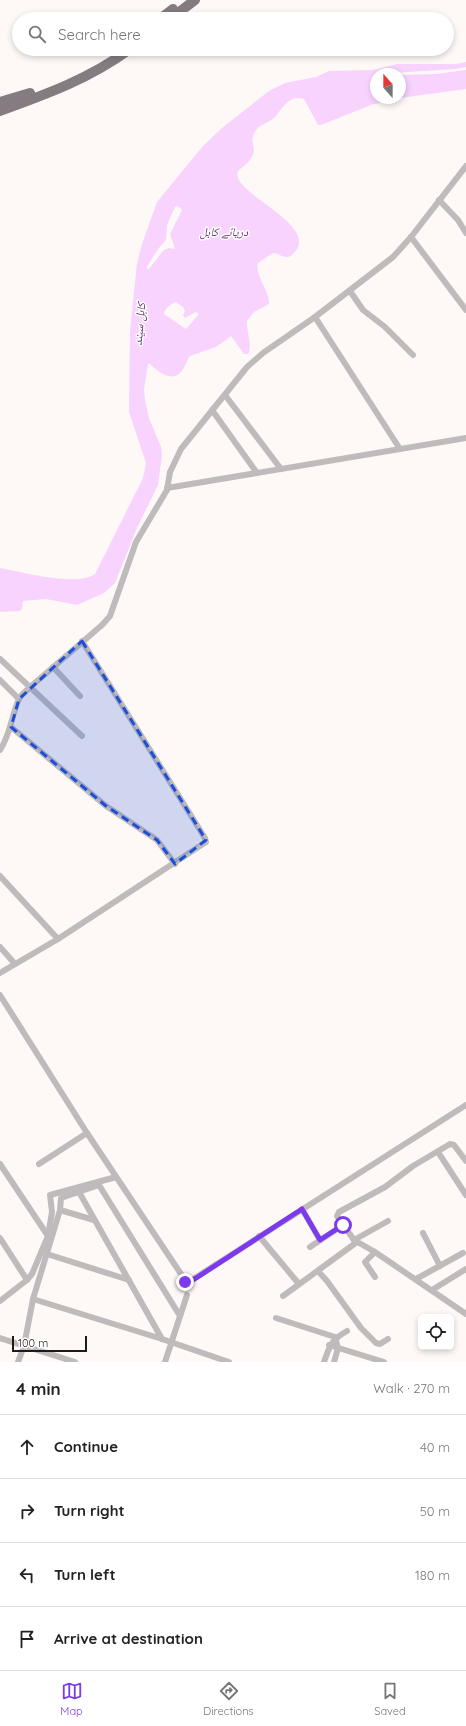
<!DOCTYPE html>
<html lang="en">
<head>
<meta charset="utf-8">
<style>
  :root { --surface:#fff; --page:#f6f6f6; --text:#222; --muted:#767676; --line:#e0e0e0; --accent:#7c3aed }
  body { margin:0; font-family:Quicksand,"Noto Naskh Arabic",sans-serif; background:var(--page); color:var(--text) }
  .controls { position:absolute; right:12px; bottom:12px; display:grid; overflow:hidden; border-radius:6px; box-shadow:0 2px 6px #0003 }
  .controls button { width:36px; height:36px; display:grid; place-items:center; padding:0; border:0; border-bottom:1px solid var(--line); background:var(--surface); color:var(--text); font:20px sans-serif }
  .compass { position:absolute; left:370px; top:68px; width:36px; height:36px; border-radius:50%; background:var(--surface); box-shadow:0 2px 6px #0003; rotate:339deg }
  .scale { position:absolute; left:12px; bottom:10px; width:75px; box-sizing:border-box; padding-left:4px; border:2px solid #1d1a1a; border-top:0; font-size:11px; line-height:14px; white-space:nowrap; color:#1d1a1a; -webkit-text-stroke:3px #fff; paint-order:stroke }
  .stop { position:absolute; width:12px; height:12px; margin:-9px; border:3px solid #7c3aed; border-radius:50%; background:#fff }
  .stop.end { background:#7c3aed; border-color:#fff; box-shadow:0 1px 4px #0008 }
  .list { margin:0; padding:0; list-style:none }
  h2 { display:flex; justify-content:space-between; align-items:center; height:52px; margin:0; padding:0 16px; font-size:17px }
  h2 small { font-size:13px; font-weight:400; color:var(--muted) }
  .list li { display:grid; grid-template-columns:26px 1fr auto; gap:12px; align-items:center; box-sizing:border-box; height:64px; padding:0 16px; border-top:1px solid var(--line) }
  .list b { display:block; font-size:15px; white-space:nowrap }
  .list em { font-size:13px; font-style:normal; color:var(--muted) }
  .icon { flex:none; width:22px; height:22px; fill:none; stroke:currentColor; stroke-width:2; stroke-linecap:round; stroke-linejoin:round }
  .map { position:relative; flex:none; width:466px; height:1362px; overflow:hidden }
  .search { position:absolute; background:var(--surface); box-shadow:0 2px 6px #0003; left:12px; right:12px; top:12px; height:44px; display:flex; align-items:center; gap:10px; box-sizing:border-box; padding:0 14px; border-radius:22px; color:var(--muted); font-size:15px }
  .sheet { height:308px; background:var(--surface) }
  nav { display:flex; justify-content:space-around; align-items:center; box-sizing:border-box; height:56px; border-top:1px solid var(--line); background:var(--surface); font-size:11px; color:var(--muted) }
  nav a { display:grid; justify-items:center; gap:2px }
  nav .on { color:var(--accent) }
  .map>svg:first-child { display:block }
</style>
</head>
<body>
<div class="map">
<svg width="466" height="1362" viewBox="0 0 466 1362">
  <rect width="100%" height="100%" fill="#fef8f7"/>
  <g fill="#f8d3fe" fill-rule="evenodd">
    <path d="M466 62V67L456 69 376 74V98H399L371 105 321 125H318L304 99C289 94 282 109 275 117 268 124 258 124 254 134 251 140 253 144 254 149 254 159 244 166 238 171 229 192 313 221 297 249 295 252 292 256 288 257 283 258 278 253 273 253L258 263C254 274 270 291 269 304L254 312 247 321C246 332 253 345 248 354H244L231 336 216 347 190 356C186 361 185 368 181 372 171 383 157 371 150 364H148L144 390 145 400 149 418 161 447 162 455 160 471 158 485 137 528 115 583 104 593 77 605 46 599 23 601 22 609 20 611 0 612V568C22 572 77 587 95 574L143 478 146 463 129 412 130 330 137 263 142 244 157 202 203 146 222 128 269 91 285 83 316 77 329 71 373 70 397 64H456ZM178 206 182 210 170 234 175 249 169 248 164 250 148 270 147 267 158 249 166 240 167 225 175 207ZM176 302 184 308 185 312 183 315 185 318 196 312 199 314 186 329 164 314C164 309 172 303 176 302Z"/>
    <polygon points="466,70 466,89 400,98 400,75 436,74"/>
  </g>
  <g fill="none" stroke-linecap="round" stroke-linejoin="round">
    <g stroke="#bfbbbc" stroke-width="6">
      <polyline points="439,200 458,220 466,233"/>
      <polyline points="411,237 466,310"/>
      <polyline points="350,291 363,310 385,327 413,355"/>
      <polyline points="315,317 400,449"/>
      <polyline points="225,395 281,469"/>
      <polyline points="212,410 257,473"/>
      <polyline points="167,488 466,438"/>
      <polyline points="0,659 82,736"/>
      <polyline points="53,667 80,696"/>
      <polyline points="0,680 19,699"/>
      <polyline points="11,727 106,806 157,840 175,864"/>
      <path d="M0 750C11 734 11 716 19 699 21 695 26 691 29 688L102 625 110 616 136 542 167 490 170 472 181 449 247 367 263 353 315 317 393 257 411 237 466 166"/>
      <polyline points="0,876 58,939"/>
      <polyline points="0,947 15,964"/>
      <polyline points="0,973 58,939 206,842 205,838 82,641"/>
      <polyline points="0,995 87,1133 187,1283 466,1105"/>
      <polyline points="438,1152 466,1195"/>
      <polyline points="466,1161 454,1145 450,1144 413,1166 385,1187 339,1212 337,1216 354,1240 375,1252 466,1314"/>
      <polyline points="0,1164 48,1236"/>
      <polyline points="39,1164 87,1133"/>
      <polyline points="79,1192 162,1339"/>
      <polyline points="302,1209 320,1240"/>
      <polyline points="60,1210 94,1220"/>
      <polyline points="423,1233 440,1266"/>
      <polyline points="259,1236 299,1284"/>
      <polyline points="0,1238 27,1280"/>
      <polyline points="354,1240 388,1221"/>
      <polyline points="310,1247 343,1225"/>
      <polyline points="47,1254 129,1280"/>
      <polyline points="318,1271 327,1281 361,1328 376,1343 380,1344 388,1339"/>
      <polyline points="375,1277 365,1262 375,1252"/>
      <polyline points="416,1279 463,1253"/>
      <polyline points="432,1290 466,1269"/>
      <polyline points="283,1296 357,1242"/>
      <polyline points="33,1299 162,1339 229,1362"/>
      <polyline points="0,1301 27,1280 32,1274 48,1236 52,1212 50,1195 116,1177"/>
      <polyline points="276,1318 335,1337"/>
      <polyline points="0,1338 75,1362"/>
      <polyline points="329,1345 384,1362"/>
      <polyline points="18,1362 24,1346 33,1299 60,1210 61,1198 99,1185 180,1316"/>
      <polyline points="165,1362 187,1295"/>
      <path d="M324 1362C330 1345 331 1340 347 1331"/>
      <polyline points="334,1362 338,1348 335,1337"/>
    </g>
    <g stroke="#847c80" stroke-width="10">
      <polyline points="160,19 173,9"/>
      <polyline points="170,19 195,0"/>
      <polyline points="0,102 30,93"/>
      <path d="M0 111C47 94 89 79 130 49"/>
    </g>
  </g>
  <g fill="none" stroke-linecap="round" stroke-linejoin="round">
    <polyline stroke="#7c3aed" stroke-width="5" points="185,1282 190,1282 302,1209 320,1240 343,1225"/>
  </g>
  <path fill="#1d4ed8" fill-opacity="0.2" stroke="#1d4ed8" stroke-width="3" stroke-dasharray="8 5" stroke-linejoin="round" d="M82 641 206 840 175 864 157 840 106 806 11 727 19 699Z"/>
  <g text-anchor="middle" dominant-baseline="central" stroke-width="3" stroke-linejoin="round" paint-order="stroke">
    <g font-size="12" font-style="italic" fill="#673171" stroke="#fff">
      <text x="224" y="231">دریائے کابل</text>
      <text transform="translate(139 324) rotate(-85)">کابل سيند</text>
    </g>
  </g>
</svg>
<div class="controls">
<button><svg class="icon" aria-label="locate" viewBox="0 0 24 24"><circle cx="12" cy="12" r="6"/><path d="M12 2v4M12 18v4M2 12h4M18 12h4"/></svg></button>
</div>
<svg class="compass" viewBox="-18 -18 36 36"><path d="M0-13l5 13h-10z" fill="#e53935"/><path d="M0 13l5-13h-10z" fill="#767676"/></svg>
<div class="scale">100 m</div>
<div class="stop" style="left:343px;top:1225px"></div>
<div class="stop end" style="left:185px;top:1282px"></div>
<div class="search"><svg class="icon" aria-label="search" viewBox="0 0 24 24"><circle cx="10" cy="10" r="6"/><path d="M15 15l6 6"/></svg>Search here</div>
</div>
<section class="sheet">
<h2>4 min<small>Walk · 270 m</small></h2>
<ul class="list">
<li><svg class="icon" aria-label="ahead" viewBox="0 0 24 24"><path d="M12 20V5M6 11l6-6 6 6"/></svg><div><b>Continue</b></div><em>40 m</em></li>
<li><svg class="icon" aria-label="right" viewBox="0 0 24 24"><path d="M7 20v-9h11M14 6l5 5-5 5"/></svg><div><b>Turn right</b></div><em>50 m</em></li>
<li><svg class="icon" aria-label="left" viewBox="0 0 24 24"><path d="M17 20v-9H6M10 6l-5 5 5 5"/></svg><div><b>Turn left</b></div><em>180 m</em></li>
<li><svg class="icon" aria-label="arrive" viewBox="0 0 24 24"><path d="M6 21V4h12l-3 4 3 4H6"/></svg><div><b>Arrive at destination</b></div></li>
</ul>
</section>
<nav>
<a class="on"><svg class="icon" aria-label="map" viewBox="0 0 24 24"><path d="M3 6l6-2 6 2 6-2v14l-6 2-6-2-6 2zM9 4v14M15 6v14"/></svg>Map</a>
<a><svg class="icon" aria-label="directions" viewBox="0 0 24 24"><path d="M12 3l9 9-9 9-9-9zM9 14v-3h6M13 9l2 2-2 2"/></svg>Directions</a>
<a><svg class="icon" aria-label="saved" viewBox="0 0 24 24"><path d="M7 4h10v16l-5-4-5 4z"/></svg>Saved</a>
</nav>
</body>
</html>
